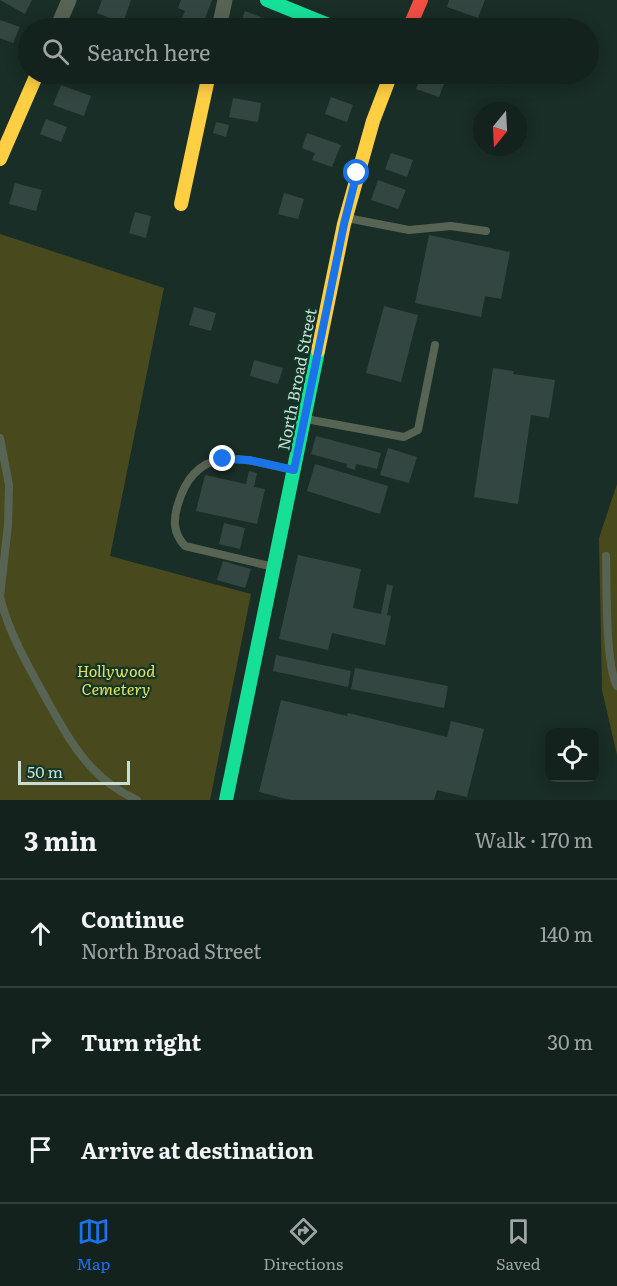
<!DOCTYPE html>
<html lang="en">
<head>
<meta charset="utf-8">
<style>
  :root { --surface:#13221c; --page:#202f29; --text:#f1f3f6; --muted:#9da4a3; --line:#323f3b; --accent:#1a73e8 }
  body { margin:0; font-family:Literata,serif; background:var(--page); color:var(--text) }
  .controls { position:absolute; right:18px; bottom:18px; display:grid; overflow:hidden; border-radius:12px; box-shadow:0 3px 15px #0003 }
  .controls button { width:54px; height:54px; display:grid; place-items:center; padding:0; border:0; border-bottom:2px solid var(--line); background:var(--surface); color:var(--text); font:30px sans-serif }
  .compass { position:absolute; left:473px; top:102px; width:54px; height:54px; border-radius:50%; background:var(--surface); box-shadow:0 3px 15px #0003; rotate:198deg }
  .scale { position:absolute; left:18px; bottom:15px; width:112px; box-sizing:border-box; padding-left:6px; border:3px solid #c9ddd4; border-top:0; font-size:16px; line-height:21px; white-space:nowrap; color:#c9ddd4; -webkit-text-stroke:4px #113628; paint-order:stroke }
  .stop { position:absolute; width:18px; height:18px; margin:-14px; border:4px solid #1a73e8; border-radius:50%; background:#fff }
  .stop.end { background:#1a73e8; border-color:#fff; box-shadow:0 2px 6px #0008 }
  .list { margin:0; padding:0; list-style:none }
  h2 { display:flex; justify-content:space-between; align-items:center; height:78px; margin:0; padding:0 24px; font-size:26px }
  h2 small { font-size:20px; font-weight:400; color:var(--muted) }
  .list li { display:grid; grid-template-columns:39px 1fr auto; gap:18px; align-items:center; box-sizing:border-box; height:108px; padding:0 24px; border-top:2px solid var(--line) }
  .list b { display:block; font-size:22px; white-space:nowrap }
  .list p { margin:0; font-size:20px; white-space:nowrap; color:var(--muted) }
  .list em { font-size:20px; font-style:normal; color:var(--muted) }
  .icon { flex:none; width:33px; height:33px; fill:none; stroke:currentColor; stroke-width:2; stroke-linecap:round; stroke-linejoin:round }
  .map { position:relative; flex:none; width:617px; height:800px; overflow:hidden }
  .search { position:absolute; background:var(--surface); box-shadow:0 3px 15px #0003; left:18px; right:18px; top:18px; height:66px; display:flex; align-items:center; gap:15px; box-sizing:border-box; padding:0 21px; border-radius:33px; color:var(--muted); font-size:22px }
  .sheet { height:402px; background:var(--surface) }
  nav { display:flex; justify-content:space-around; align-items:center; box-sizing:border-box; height:84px; border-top:2px solid var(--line); background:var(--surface); font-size:16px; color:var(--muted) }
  nav a { display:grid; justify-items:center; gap:3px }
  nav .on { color:var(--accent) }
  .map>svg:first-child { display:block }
</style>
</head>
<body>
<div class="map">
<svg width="617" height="800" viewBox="0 0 617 800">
  <rect width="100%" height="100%" fill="#192e26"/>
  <g fill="#49491e">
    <polygon points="0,234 164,288 110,556 251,594 210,800 0,800"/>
    <polygon points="617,484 617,755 602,690 599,538"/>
  </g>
  <g fill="#344642">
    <polygon points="0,0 32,0 25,14"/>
    <polygon points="102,0 131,0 123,23 97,13"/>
    <polygon points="181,0 212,0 204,21 196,18 194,23 182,18 185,11 178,8"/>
    <polygon points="449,0 485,0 478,18 447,7"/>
    <polygon points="245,11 261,17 257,28 239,28"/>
    <polygon points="0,20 20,27 13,43 0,38"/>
    <polygon points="422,74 445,81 439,97 416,89"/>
    <polygon points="61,85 91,96 84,116 53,105"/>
    <polygon points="331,97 353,105 347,122 325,114"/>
    <polygon points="233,98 261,103 258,122 229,117"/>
    <polygon points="46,119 67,127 61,142 40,134"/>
    <polygon points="216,122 229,125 226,137 213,133"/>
    <polygon points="307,133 341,145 332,167 312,160 315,153 302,148"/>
    <polygon points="391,153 413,160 407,177 385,169"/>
    <polygon points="378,180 406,190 398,209 371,200"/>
    <polygon points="15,183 42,190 36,211 9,204"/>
    <polygon points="284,193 304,199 298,219 278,214"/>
    <polygon points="135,212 151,216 146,238 129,233"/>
    <polygon points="429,235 510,252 501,299 485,296 481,317 415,303"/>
    <polygon points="384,306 418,315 401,382 366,373"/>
    <polygon points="194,307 216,313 211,331 189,325"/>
    <polygon points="254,360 283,368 278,384 250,376"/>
    <polygon points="493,368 514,371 513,374 555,380 549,418 531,415 518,504 474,497"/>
    <polygon points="316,436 381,453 377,469 356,464 355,470 346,467 347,464 311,454"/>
    <polygon points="388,448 417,457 409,483 380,475"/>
    <polygon points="315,464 388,486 380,514 307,491"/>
    <polygon points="249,471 257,473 254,487 265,489 257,524 196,511 205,475 246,484"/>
    <polygon points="224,523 245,528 240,549 219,544"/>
    <polygon points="298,555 361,569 353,608 381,614 387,584 393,586 387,615 391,616 385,645 332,633 328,650 279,639"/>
    <polygon points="223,561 251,569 245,588 217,580"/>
    <polygon points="276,655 351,671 348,687 273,671"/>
    <polygon points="355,668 448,686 444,708 351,689"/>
    <polygon points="281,700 347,716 348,713 447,737 451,721 484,729 467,797 437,790 434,800 291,800 259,792"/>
  </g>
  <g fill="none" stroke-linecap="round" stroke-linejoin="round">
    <g stroke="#576454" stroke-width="8">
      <polyline points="347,218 409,230 451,226 486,231"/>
      <polyline points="306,419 404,437 418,430 435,345"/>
      <polyline points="0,438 9,485 8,525 0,597"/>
      <path d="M606 556C607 584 605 664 617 686"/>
      <path d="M274 567 185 546C173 533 173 520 178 504 197 441 244 459 292 470"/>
      <path d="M0 597C9 634 30 669 48 702 61 725 74 749 92 768 104 781 120 792 137 800"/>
    </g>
    <g stroke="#576454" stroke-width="15">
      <polyline points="57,28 69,0"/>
      <polyline points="219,28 225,0"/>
    </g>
    <g stroke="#16e098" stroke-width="14">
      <polyline points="267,0 336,28"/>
      <polyline points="226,800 318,351"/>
    </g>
    <g stroke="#ffcf43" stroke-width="14">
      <polyline points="0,159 37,74"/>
      <polyline points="181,204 209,74"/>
      <polyline points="318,351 344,224 373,121 391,74"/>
    </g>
    <polyline stroke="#f24e42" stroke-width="14" points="409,28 421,0"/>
  </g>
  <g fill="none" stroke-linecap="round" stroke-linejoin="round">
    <polyline stroke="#1a73e8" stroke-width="8" points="223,459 249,460 294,470 344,224 357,173"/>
  </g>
  <g text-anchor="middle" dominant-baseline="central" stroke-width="4.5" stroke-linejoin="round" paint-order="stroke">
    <g font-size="16" fill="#c9ddd4" stroke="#113628">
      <text transform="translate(296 379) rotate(-79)">North Broad Street</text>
    </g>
    <g font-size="16" font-style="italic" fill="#eae15d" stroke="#113628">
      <text x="116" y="670">Hollywood<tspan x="116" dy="18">Cemetery</tspan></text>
    </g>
  </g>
</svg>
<div class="controls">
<button><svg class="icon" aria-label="locate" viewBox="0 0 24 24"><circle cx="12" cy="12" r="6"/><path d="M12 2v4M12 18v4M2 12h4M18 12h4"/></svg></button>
</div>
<svg class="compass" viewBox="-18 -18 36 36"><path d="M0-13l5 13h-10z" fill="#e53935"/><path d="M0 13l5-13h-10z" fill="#9da4a3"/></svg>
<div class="scale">50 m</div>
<div class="stop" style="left:357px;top:173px"></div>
<div class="stop end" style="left:223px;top:459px"></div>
<div class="search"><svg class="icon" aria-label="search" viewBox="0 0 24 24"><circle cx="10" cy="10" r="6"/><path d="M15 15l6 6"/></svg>Search here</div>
</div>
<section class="sheet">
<h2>3 min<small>Walk · 170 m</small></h2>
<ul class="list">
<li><svg class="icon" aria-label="ahead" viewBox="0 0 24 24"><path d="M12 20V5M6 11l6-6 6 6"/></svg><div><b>Continue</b><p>North Broad Street</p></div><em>140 m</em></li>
<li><svg class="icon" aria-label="right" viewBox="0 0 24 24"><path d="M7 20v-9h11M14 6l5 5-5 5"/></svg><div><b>Turn right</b></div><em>30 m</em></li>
<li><svg class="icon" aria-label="arrive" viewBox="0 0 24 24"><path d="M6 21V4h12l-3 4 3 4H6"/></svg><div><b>Arrive at destination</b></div></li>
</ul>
</section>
<nav>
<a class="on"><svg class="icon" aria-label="map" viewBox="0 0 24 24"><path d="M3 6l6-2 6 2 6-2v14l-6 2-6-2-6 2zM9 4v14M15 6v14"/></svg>Map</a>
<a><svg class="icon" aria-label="directions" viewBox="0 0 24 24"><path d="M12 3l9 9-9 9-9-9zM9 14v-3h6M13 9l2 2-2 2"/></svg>Directions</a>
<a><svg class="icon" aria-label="saved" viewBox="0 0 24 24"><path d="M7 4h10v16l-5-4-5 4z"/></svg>Saved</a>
</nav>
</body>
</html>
